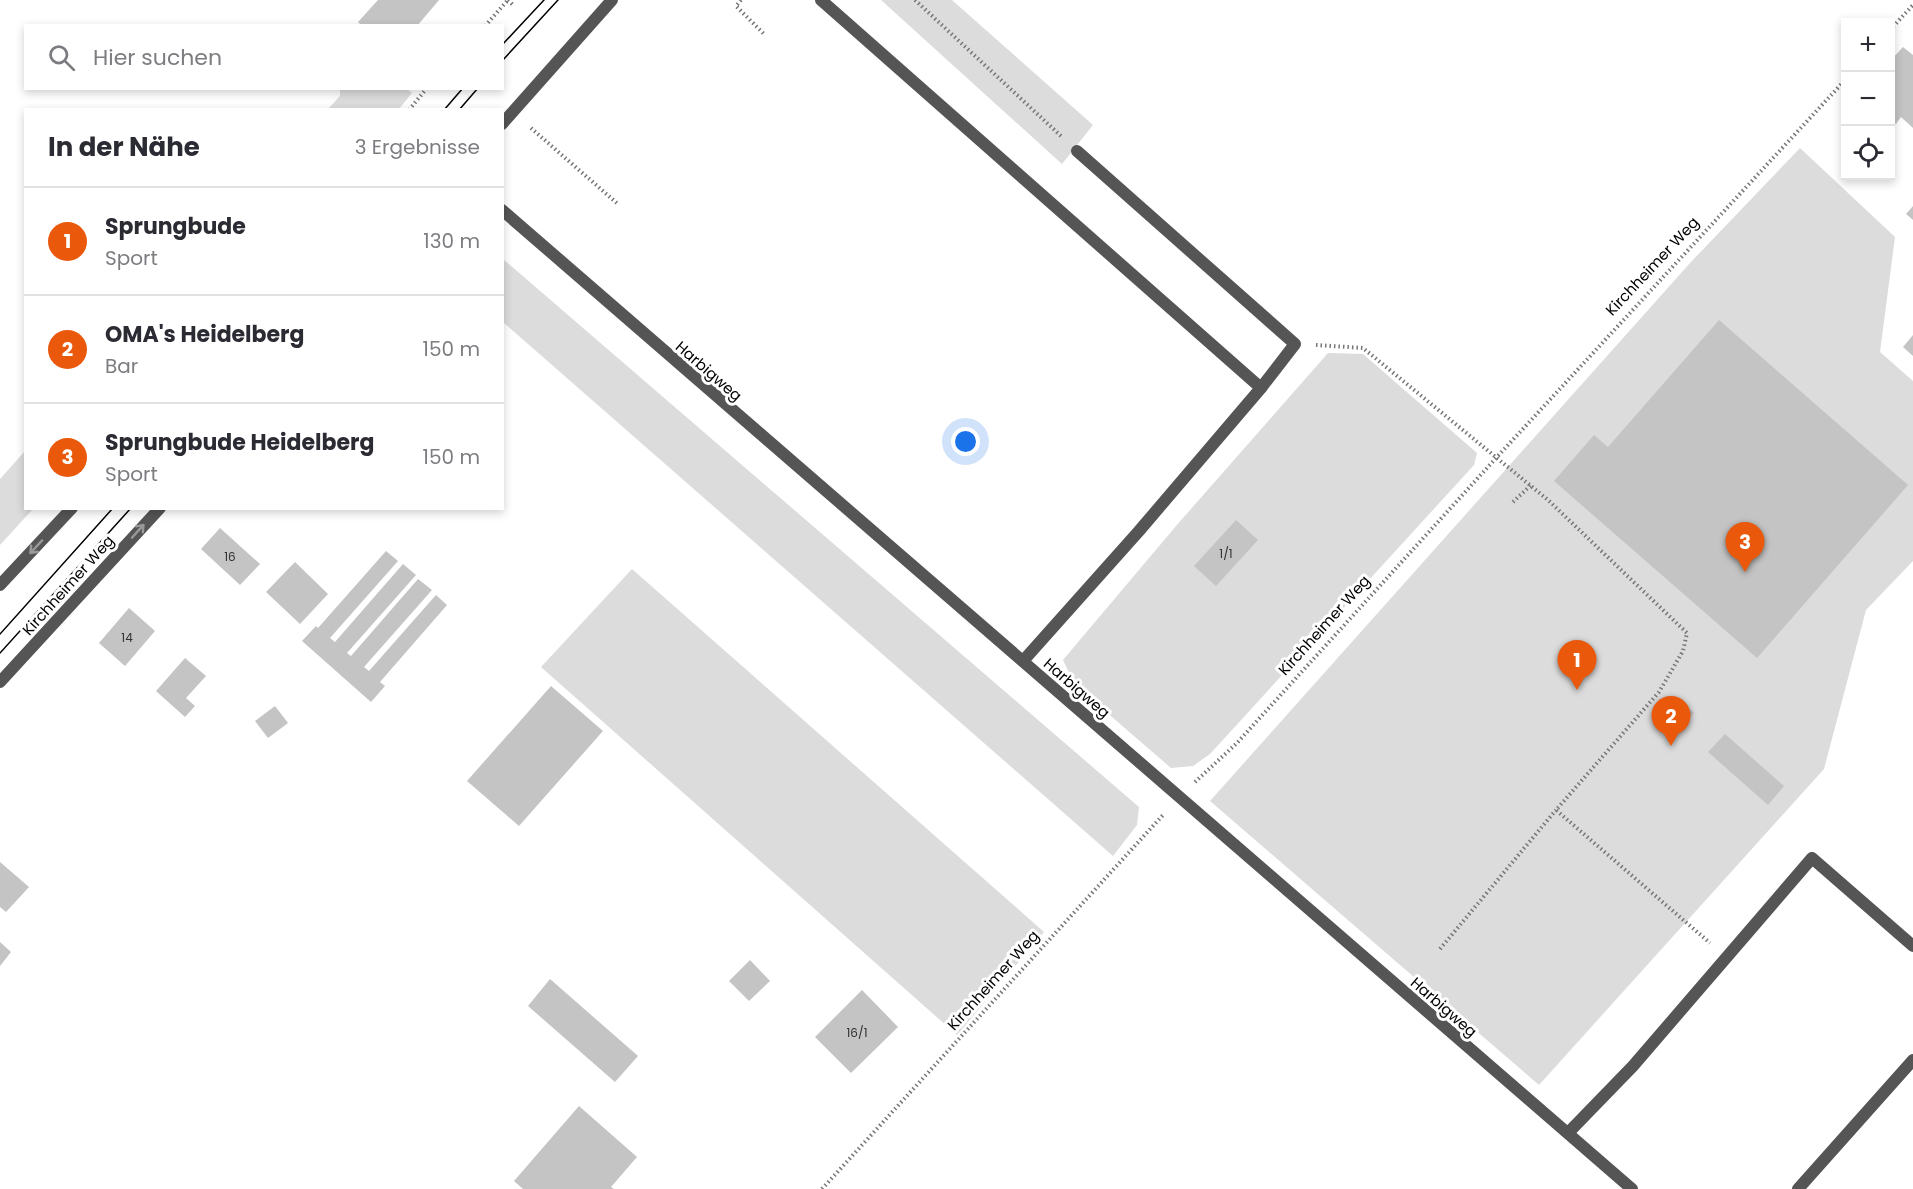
<!DOCTYPE html>
<html lang="de">
<head>
<meta charset="utf-8">
<style>
  :root { --surface:#fff; --page:#f2f2f3; --text:#2b2b33; --muted:#7c7c81; --line:#e1e1e2; --accent:#ea580c }
  body { margin:0; font-family:Poppins,sans-serif; background:var(--page); color:var(--text) }
  .controls { position:absolute; right:18px; top:18px; display:grid; overflow:hidden; border-radius:0px; box-shadow:0 3px 9px #0003 }
  .controls button { width:54px; height:54px; display:grid; place-items:center; padding:0; border:0; border-bottom:2px solid var(--line); background:var(--surface); color:var(--text); font:30px sans-serif }
  .you { position:absolute; left:966px; top:442px; width:21px; height:21px; margin:-15px; border:4px solid #fff; border-radius:50%; background:#1a73e8; box-shadow:0 0 0 9px #1a73e833 }
  .badge { display:grid; place-items:center; width:39px; height:39px; border-radius:50%; background:var(--accent); color:#fff; font-size:20px; font-weight:700 }
  .pin { position:absolute; translate:-50% -50px; filter:drop-shadow(0 2px 3px #0008) }
  .pin::after { content:''; position:absolute; top:32px; width:21px; height:18px; background:inherit; clip-path:polygon(0 0,100% 0,50% 100%) }
  .list { margin:0; padding:0; list-style:none }
  h2 { display:flex; justify-content:space-between; align-items:center; height:78px; margin:0; padding:0 24px; font-size:26px }
  h2 small { font-size:20px; font-weight:400; color:var(--muted) }
  .list li { display:grid; grid-template-columns:39px 1fr auto; gap:18px; align-items:center; box-sizing:border-box; height:108px; padding:0 24px; border-top:2px solid var(--line) }
  .list b { display:block; font-size:22px; white-space:nowrap }
  .list p { margin:0; font-size:20px; white-space:nowrap; color:var(--muted) }
  .list em { font-size:20px; font-style:normal; color:var(--muted) }
  .icon { flex:none; width:33px; height:33px; fill:none; stroke:currentColor; stroke-width:2; stroke-linecap:round; stroke-linejoin:round }
  .map { position:relative; flex:none; width:1913px; height:1189px; overflow:hidden }
  .search { position:absolute; background:var(--surface); box-shadow:0 3px 9px #0003; left:24px; top:24px; width:480px; height:66px; display:flex; align-items:center; gap:15px; box-sizing:border-box; padding:0 21px; border-radius:0px; color:var(--muted); font-size:22px }
  .panel { position:absolute; background:var(--surface); box-shadow:0 3px 9px #0003; left:24px; top:108px; width:480px; height:402px; border-radius:0px }
  .map>svg:first-child { display:block }
</style>
</head>
<body>
<div class="map">
<svg width="1913" height="1189" viewBox="0 0 1913 1189">
  <rect width="100%" height="100%" fill="#fff"/>
  <g fill="#dcdcdc">
    <polygon points="881,0 952,0 1093,125 1062,164"/>
    <polygon points="340,89 407,89 412,93 399,109 328,109 340,96"/>
    <polygon points="1800,148 1895,237 1880,352 1913,381 1913,561 1866,610 1824,769 1539,1085 1210,801 1690,263"/>
    <polygon points="503,259 1139,807 1137,825 1113,856 503,322"/>
    <polygon points="1328,353 1363,354 1477,453 1474,465 1210,754 1193,766 1171,768 1075,685 1063,660 1176,526"/>
    <polygon points="25,451 26,508 33,509 0,545 0,479"/>
    <polygon points="632,569 1044,932 957,1035 541,667"/>
  </g>
  <g fill="#c4c4c4">
    <polygon points="378,0 439,0 417,26 362,26 358,22"/>
    <polygon points="1903,47 1913,55 1913,128 1901,117 1896,124 1890,120 1890,61"/>
    <polygon points="1913,206 1913,220 1906,214"/>
    <polygon points="1719,320 1908,485 1757,658 1554,481 1594,435 1608,447"/>
    <polygon points="1913,335 1913,356 1903,347"/>
    <polygon points="1236,520 1258,540 1216,586 1194,566"/>
    <polygon points="220,528 260,564 240,585 201,549"/>
    <polygon points="386,551 398,561 330,638 335,642 403,564 416,575 347,653 351,656 418,579 432,590 364,667 369,671 436,595 447,605 380,682 385,686 371,702 302,641 316,626 318,628"/>
    <polygon points="295,562 328,594 300,624 266,592"/>
    <polygon points="129,608 155,631 125,666 99,643"/>
    <polygon points="185,658 206,676 186,698 195,706 185,717 156,691"/>
    <polygon points="551,686 603,731 519,826 467,781"/>
    <polygon points="1685,705 1694,713 1675,733 1666,724"/>
    <polygon points="275,706 288,723 268,738 255,721"/>
    <polygon points="1725,734 1784,786 1768,805 1708,752"/>
    <polygon points="0,862 29,887 6,912 0,907"/>
    <polygon points="0,942 11,952 0,966"/>
    <polygon points="750,960 770,981 749,1001 729,981"/>
    <polygon points="550,979 638,1056 615,1082 528,1006"/>
    <polygon points="862,990 898,1027 851,1073 815,1037"/>
    <polygon points="579,1106 637,1157 611,1187 614,1189 523,1189 514,1181"/>
  </g>
  <g fill="none" stroke-linecap="round" stroke-linejoin="round">
    <g stroke="#777" stroke-width="4" stroke-dasharray="1.5 3" stroke-linecap="butt">
      <polyline points="508,0 514,6"/>
      <polyline points="741,0 736,6 765,35"/>
      <polyline points="915,0 1061,136"/>
      <polyline points="353,25 353,26"/>
      <polyline points="485,26 508,0"/>
      <polyline points="1890,30 1913,5"/>
      <polyline points="409,110 427,88"/>
      <polyline points="531,128 619,205"/>
      <polyline points="1316,345 1363,348 1548,500 1687,633 1683,651 1659,692 1556,810 1710,943"/>
      <polyline points="1513,502 1531,485"/>
      <polyline points="1195,782 1237,743 1497,457 1846,79"/>
      <polyline points="1440,949 1556,810"/>
      <polyline points="822,1189 1163,815"/>
    </g>
    <g stroke="#555" stroke-width="12">
      <polyline points="1077,151 1295,344 1261,388"/>
      <polyline points="1568,1133 1633,1066 1812,858 1913,946"/>
      <polyline points="1798,1189 1913,1060"/>
    </g>
    <g stroke="#555" stroke-width="12">
      <polyline points="821,0 1261,388 1139,531 1023,661"/>
      <polyline points="502,210 1632,1189"/>
    </g>
    <g stroke="#555" stroke-width="12">
      <polyline points="502,124 612,0"/>
      <polyline points="0,585 72,508"/>
      <polyline points="0,682 160,508"/>
    </g>
    <g stroke="#000" stroke-width="1.5">
      <polyline points="502,45 544,0"/>
      <polyline points="502,61 558,0"/>
      <polyline points="444,110 463,88"/>
      <polyline points="459,110 478,88"/>
      <polyline points="0,634 113,508"/>
      <polyline points="0,653 131,508"/>
    </g>
  </g>
  <defs><path id="oneway-shaft" d="M-6 0H5M1.5-3L5.5 0L1.5 3" fill="none" stroke-width="1.6" stroke-linecap="round" stroke-linejoin="round" transform="scale(1.5)"/></defs>
  <g stroke="#999">
    <use href="#oneway-shaft" transform="translate(138 531) rotate(-48)"/>
    <use href="#oneway-shaft" transform="translate(36 547) rotate(133)"/>
  </g>
  <g text-anchor="middle" dominant-baseline="central" stroke-width="6" stroke-linejoin="round" paint-order="stroke">
    <g font-size="12" fill="#313131">
      <text x="1226" y="553">1/1</text>
      <text x="230" y="556">16</text>
      <text x="127" y="637">14</text>
      <text x="857" y="1032">16/1</text>
    </g>
    <g font-size="15" fill="#000" stroke="#fff">
      <text transform="translate(1652 266) rotate(-47)">Kirchheimer Weg</text>
      <text transform="translate(709 371) rotate(41)">Harbigweg</text>
      <text transform="translate(68 585) rotate(-48)">Kirchheimer Weg</text>
      <text transform="translate(1324 625) rotate(-48)">Kirchheimer Weg</text>
      <text transform="translate(1077 688) rotate(41)">Harbigweg</text>
      <text transform="translate(993 980) rotate(-48)">Kirchheimer Weg</text>
      <text transform="translate(1444 1007) rotate(41)">Harbigweg</text>
    </g>
  </g>
</svg>
<div class="controls">
<button>+</button>
<button>−</button>
<button><svg class="icon" aria-label="locate" viewBox="0 0 24 24"><circle cx="12" cy="12" r="6"/><path d="M12 2v4M12 18v4M2 12h4M18 12h4"/></svg></button>
</div>
<div class="you"></div>
<div class="pin badge" style="left:1577px;top:690px">1</div>
<div class="pin badge" style="left:1671px;top:746px">2</div>
<div class="pin badge" style="left:1745px;top:572px">3</div>
<div class="search"><svg class="icon" aria-label="search" viewBox="0 0 24 24"><circle cx="10" cy="10" r="6"/><path d="M15 15l6 6"/></svg>Hier suchen</div>
<section class="panel">
<h2>In der Nähe<small>3 Ergebnisse</small></h2>
<ul class="list">
<li><span class="badge">1</span><div><b>Sprungbude</b><p>Sport</p></div><em>130 m</em></li>
<li><span class="badge">2</span><div><b>OMA's Heidelberg</b><p>Bar</p></div><em>150 m</em></li>
<li><span class="badge">3</span><div><b>Sprungbude Heidelberg</b><p>Sport</p></div><em>150 m</em></li>
</ul>
</section>
</div>
</body>
</html>
